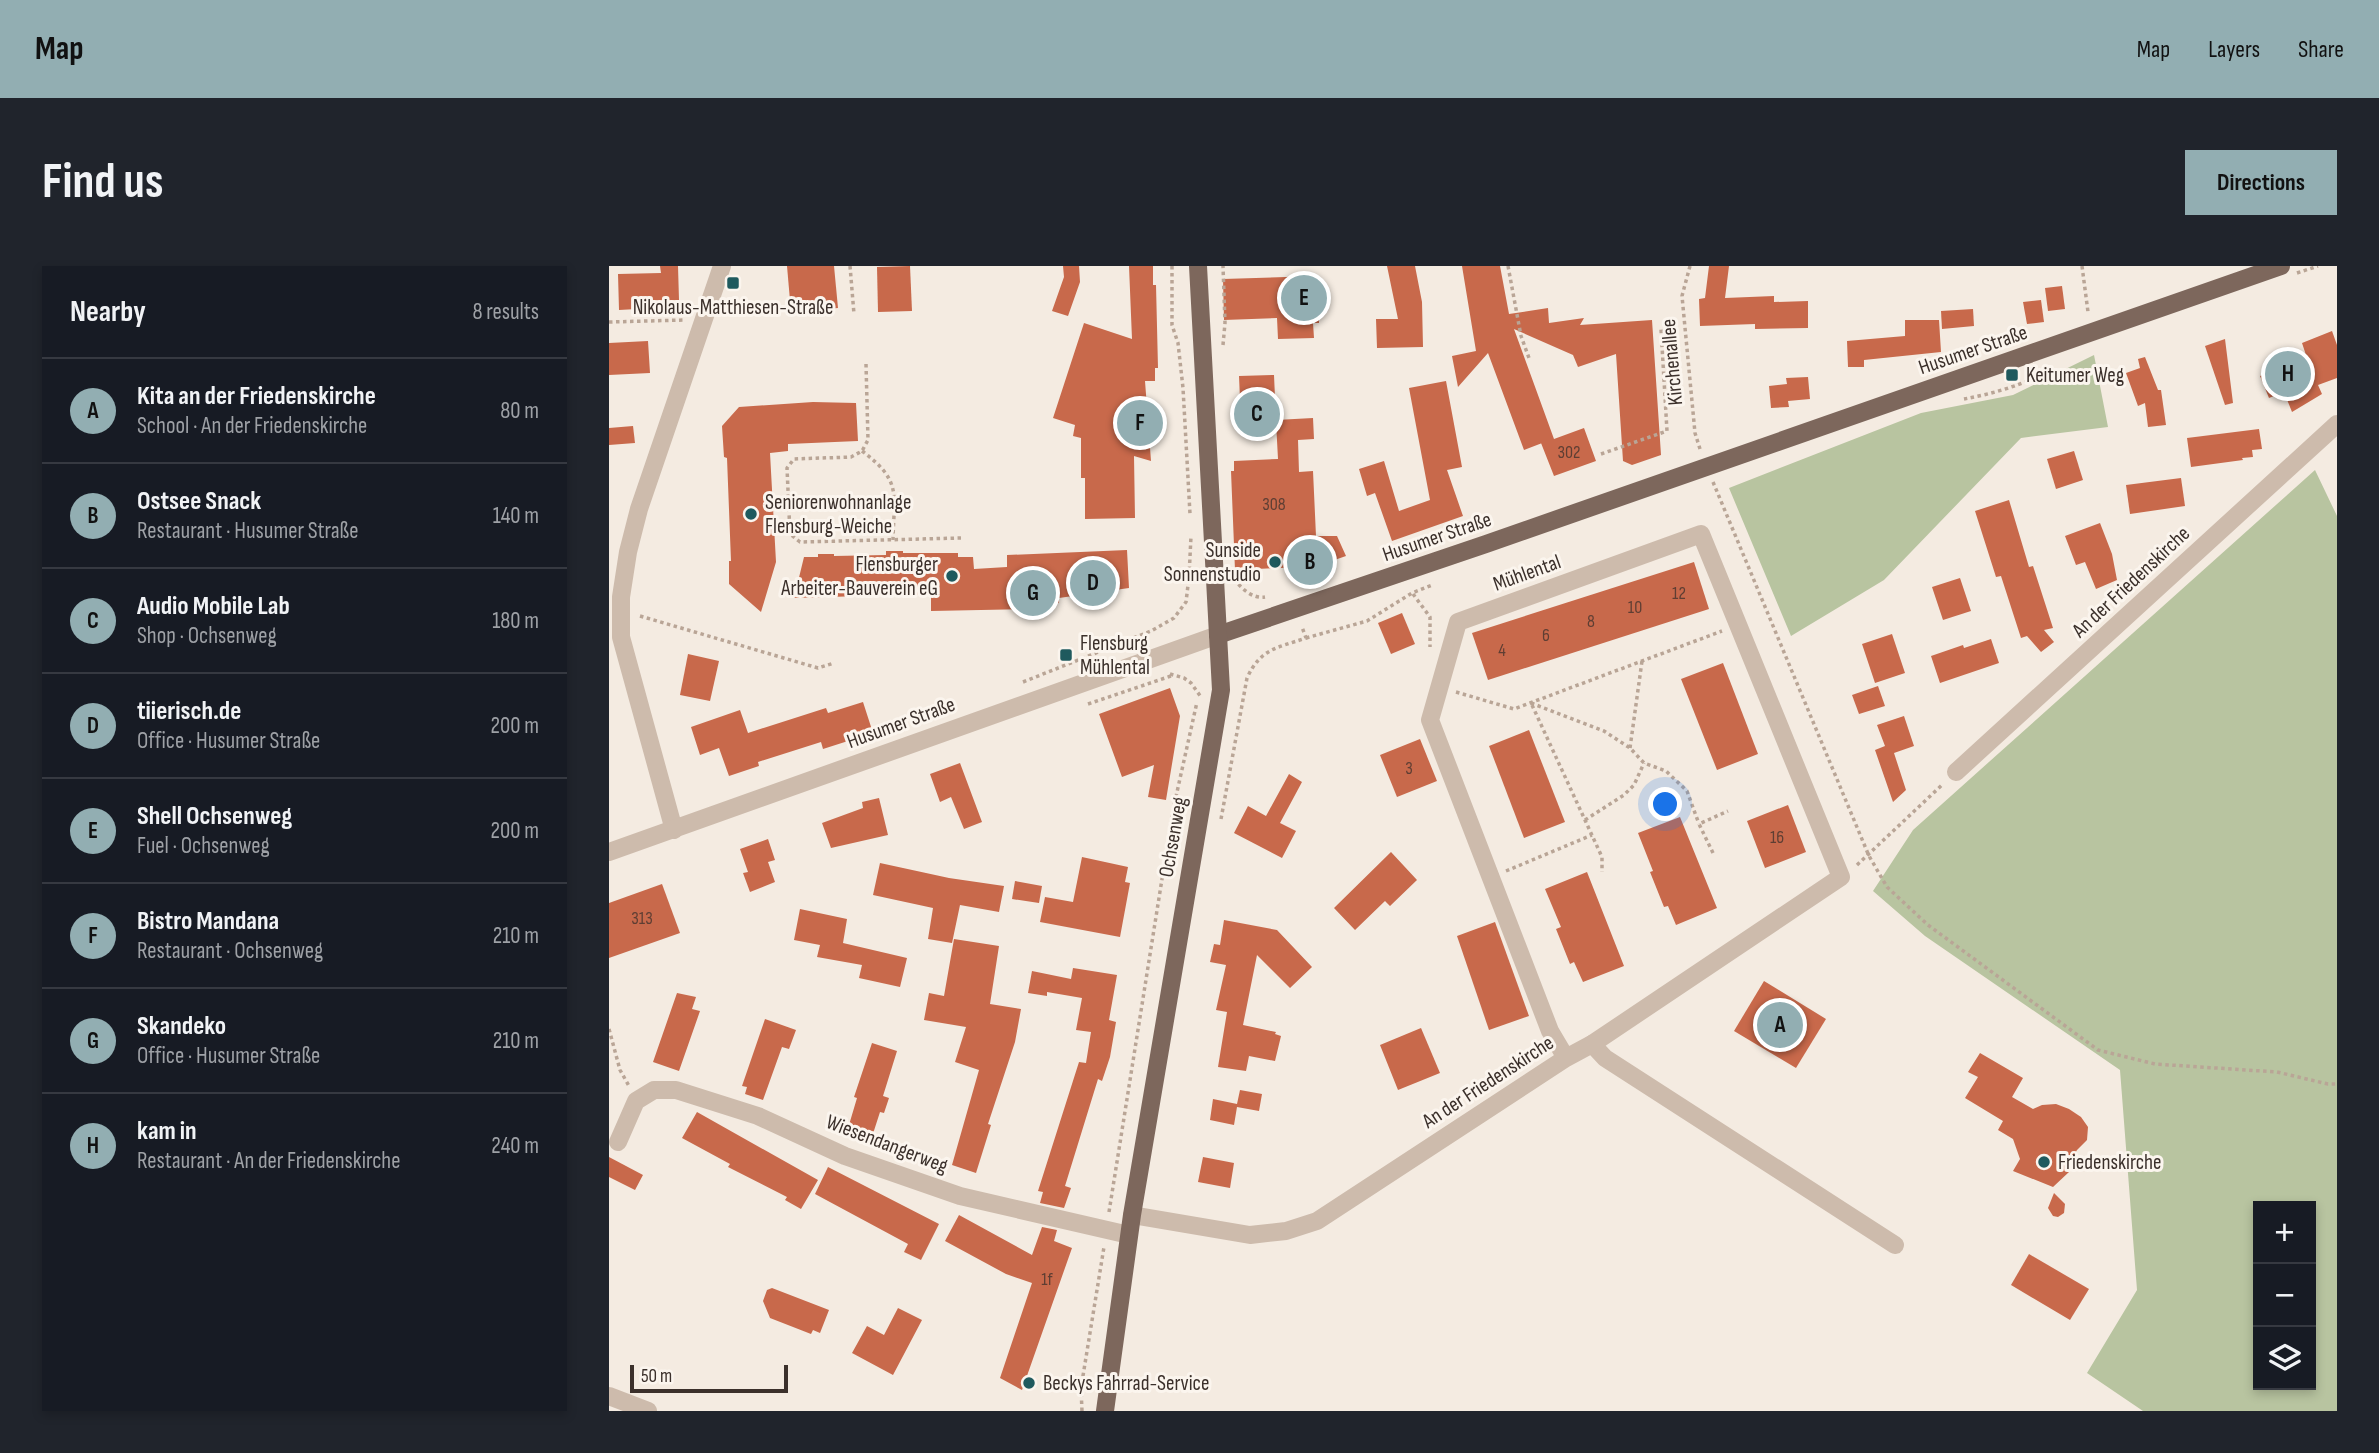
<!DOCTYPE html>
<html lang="en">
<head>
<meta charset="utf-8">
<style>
  :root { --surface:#171b24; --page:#20242c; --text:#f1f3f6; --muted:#9ea1a6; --line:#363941; --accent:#92aeb2 }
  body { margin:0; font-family:"Sofia Sans Condensed",sans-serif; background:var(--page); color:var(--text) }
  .controls { position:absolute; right:21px; bottom:21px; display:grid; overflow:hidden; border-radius:0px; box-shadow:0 4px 10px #0003 }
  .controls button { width:63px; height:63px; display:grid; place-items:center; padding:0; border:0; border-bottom:2px solid var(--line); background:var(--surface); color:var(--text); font:35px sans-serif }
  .scale { position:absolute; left:21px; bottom:18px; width:158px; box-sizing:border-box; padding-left:7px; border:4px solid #3b302b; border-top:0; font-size:19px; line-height:24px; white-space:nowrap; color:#3b302b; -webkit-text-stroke:5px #fbf5ee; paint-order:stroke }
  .you { position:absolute; left:1057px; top:539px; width:24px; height:24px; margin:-18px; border:5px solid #fff; border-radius:50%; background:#1a73e8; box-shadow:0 0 0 10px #1a73e833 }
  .badge { display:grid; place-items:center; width:46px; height:46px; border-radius:50%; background:var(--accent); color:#111; font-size:23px; font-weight:700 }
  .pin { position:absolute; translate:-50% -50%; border:4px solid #fff; box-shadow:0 2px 7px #0006 }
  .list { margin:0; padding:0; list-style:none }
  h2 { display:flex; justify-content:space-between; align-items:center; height:91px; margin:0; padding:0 28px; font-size:30px }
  h2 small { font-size:23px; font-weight:400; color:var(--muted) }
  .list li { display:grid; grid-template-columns:46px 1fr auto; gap:21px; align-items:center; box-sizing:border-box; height:105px; padding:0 28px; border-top:2px solid var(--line) }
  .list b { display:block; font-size:26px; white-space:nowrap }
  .list p { margin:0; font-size:23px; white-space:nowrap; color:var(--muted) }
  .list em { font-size:23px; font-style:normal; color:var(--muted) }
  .icon { flex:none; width:38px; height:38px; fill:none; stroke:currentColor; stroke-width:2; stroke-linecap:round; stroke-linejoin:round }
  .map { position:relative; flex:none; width:1728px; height:1145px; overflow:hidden; border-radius:0px }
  header { display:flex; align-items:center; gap:42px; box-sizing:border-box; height:98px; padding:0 35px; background:var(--accent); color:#111 }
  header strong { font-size:33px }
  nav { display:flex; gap:38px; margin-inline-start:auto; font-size:24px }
  .intro { display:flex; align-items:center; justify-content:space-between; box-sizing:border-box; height:168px; padding:0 42px }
  h1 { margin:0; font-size:49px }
  .button { padding:18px 32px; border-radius:0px; background:var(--accent); color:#111; font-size:24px; font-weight:700 }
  main { display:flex; gap:42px; padding:0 42px }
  aside { flex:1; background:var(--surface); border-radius:0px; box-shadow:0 4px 10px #0003 }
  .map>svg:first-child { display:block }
</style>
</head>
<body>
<header>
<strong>Map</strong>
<nav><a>Map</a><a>Layers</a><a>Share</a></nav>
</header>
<div class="intro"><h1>Find us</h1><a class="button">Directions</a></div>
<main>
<aside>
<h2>Nearby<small>8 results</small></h2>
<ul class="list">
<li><span class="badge">A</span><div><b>Kita an der Friedenskirche</b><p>School · An der Friedenskirche</p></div><em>80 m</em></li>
<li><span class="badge">B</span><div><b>Ostsee Snack</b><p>Restaurant · Husumer Straße</p></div><em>140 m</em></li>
<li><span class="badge">C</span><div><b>Audio Mobile Lab</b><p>Shop · Ochsenweg</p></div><em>180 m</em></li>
<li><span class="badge">D</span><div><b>tiierisch.de</b><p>Office · Husumer Straße</p></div><em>200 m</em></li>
<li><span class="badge">E</span><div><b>Shell Ochsenweg</b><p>Fuel · Ochsenweg</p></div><em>200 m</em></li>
<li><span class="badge">F</span><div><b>Bistro Mandana</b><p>Restaurant · Ochsenweg</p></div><em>210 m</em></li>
<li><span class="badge">G</span><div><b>Skandeko</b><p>Office · Husumer Straße</p></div><em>210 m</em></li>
<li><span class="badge">H</span><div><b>kam in</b><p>Restaurant · An der Friedenskirche</p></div><em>240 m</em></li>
</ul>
</aside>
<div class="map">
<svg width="1728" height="1145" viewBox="0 0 1728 1145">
  <rect width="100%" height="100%" fill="#f4ebe1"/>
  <g fill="#b8c4a0" fill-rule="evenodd">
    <polygon points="1485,89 1499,161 1412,172 1275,314 1182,370 1120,222 1312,147 1404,129"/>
    <path d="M1706 204 1728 250V1145H1534L1478 1107 1528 1024 1511 804 1316 670 1264 625 1304 564ZM1649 940H1702V1119H1649Z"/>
  </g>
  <g fill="#c8694b">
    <polygon points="51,0 69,0 70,34 28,35 28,43 10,44 9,8 52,7"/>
    <polygon points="178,0 225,0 229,42 182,46"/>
    <polygon points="301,0 303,45 269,46 268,1"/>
    <polygon points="454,0 470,0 471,16 459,50 443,45 455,11"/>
    <polygon points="520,0 544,0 544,19 547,19 549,102 546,102 546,115 536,115 542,195 525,190 526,252 476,253 476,212 472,212 472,172 464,170 466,159 444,152 475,57 523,73"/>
    <polygon points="778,0 806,0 813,36 814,81 768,82 767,53 789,53"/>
    <polygon points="853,0 891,0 900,48 939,42 940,57 975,52 971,59 1043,54 1052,189 1023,199 1014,195 1007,88 969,101 964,89 905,63 945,173 975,162 987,195 945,210 932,177 941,174 915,184 879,87 849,121 843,90 867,85"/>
    <polygon points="1100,0 1120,0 1116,32 1165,30 1165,36 1199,35 1199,62 1146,63 1146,58 1091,60 1090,33 1096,32"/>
    <polygon points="709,10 710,57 704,57 705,72 669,73 668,52 615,54 614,13"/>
    <polygon points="1453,20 1456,43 1439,45 1436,22"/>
    <polygon points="1432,34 1435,56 1418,58 1414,36"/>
    <polygon points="1364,43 1365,60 1333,63 1332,45"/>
    <polygon points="1296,54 1330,54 1332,86 1255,94 1255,101 1239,101 1238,75 1296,70"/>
    <polygon points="1723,65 1728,79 1728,112 1709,119 1713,128 1683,146 1675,126 1660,132 1651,110 1698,92 1693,77"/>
    <polygon points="1616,73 1624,137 1616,139 1596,80"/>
    <polygon points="39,75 41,107 0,109 0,77"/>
    <polygon points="1536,91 1549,124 1552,124 1557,159 1539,161 1536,137 1529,140 1517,107 1531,102 1529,93"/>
    <polygon points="665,109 667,154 704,152 705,173 689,174 690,206 704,205 707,270 728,270 737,290 714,298 714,300 626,304 622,205 625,205 625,195 669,193 667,156 632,157 630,110"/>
    <polygon points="1199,111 1201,133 1179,135 1180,141 1162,142 1160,120 1178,118 1177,112"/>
    <polygon points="837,115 853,201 838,204 854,250 783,275 766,227 758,230 750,203 775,195 790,245 821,234 800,122"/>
    <polygon points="204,136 247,137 249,175 179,178 179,185 161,187 167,296 152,346 120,318 120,295 122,295 118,192 115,191 113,160 130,141"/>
    <polygon points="24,160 26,177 0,179 0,162"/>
    <polygon points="1650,163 1653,183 1643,184 1644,191 1633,192 1634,194 1582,201 1578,172"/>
    <polygon points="1465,185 1474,214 1447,223 1438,193"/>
    <polygon points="1572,212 1576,240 1521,248 1517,219"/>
    <polygon points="1400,234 1420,301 1424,300 1444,362 1435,364 1445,376 1432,386 1418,370 1412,372 1392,310 1387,311 1366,245"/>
    <polygon points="1491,257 1503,288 1508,314 1487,323 1476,296 1467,299 1456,270"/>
    <polygon points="518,284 520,322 450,332 450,337 417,343 322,345 322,328 185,332 195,291 209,291 209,288 225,288 225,290 277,289 277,285 294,285 294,287 349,287 349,291 364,291 365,303 398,301 398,289"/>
    <polygon points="1085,296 1100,343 879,414 863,367"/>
    <polygon points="1351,312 1362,345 1334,354 1323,321"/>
    <polygon points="793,347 806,378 782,388 769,357"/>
    <polygon points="1283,368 1296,407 1266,417 1253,378"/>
    <polygon points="1382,373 1390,397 1331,417 1322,390 1354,379 1355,382"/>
    <polygon points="79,388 110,395 101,435 71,429"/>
    <polygon points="1114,397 1149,488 1108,504 1072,413"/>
    <polygon points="1269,420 1276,440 1250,448 1243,429"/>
    <polygon points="561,422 571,450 557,534 539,531 545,499 513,511 490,448"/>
    <polygon points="254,436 264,467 214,483 212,476 149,496 150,500 120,510 110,482 91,489 82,461 131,444 139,467 217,442 219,447"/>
    <polygon points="1295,450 1305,480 1285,487 1297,524 1284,536 1266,484 1276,480 1268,459"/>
    <polygon points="920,464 956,556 915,572 880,480"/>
    <polygon points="811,473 828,515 788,531 771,489"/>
    <polygon points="351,497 373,556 355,563 342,531 331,536 321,508"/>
    <polygon points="680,508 693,516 671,557 687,565 673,592 625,567 639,540 657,550"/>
    <polygon points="270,532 279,569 222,582 213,557 254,542 253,536"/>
    <polygon points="1179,539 1197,586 1156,602 1138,555"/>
    <polygon points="1071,551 1108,642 1067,659 1059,640 1055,641 1041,606 1044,605 1029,567"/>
    <polygon points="159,573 166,594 159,596 166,616 141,626 134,607 139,606 131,583"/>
    <polygon points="782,586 808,614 781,640 776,635 746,664 725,642"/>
    <polygon points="473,591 519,601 516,616 521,617 511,671 431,656 436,631 464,636"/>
    <polygon points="271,597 340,612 395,620 390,646 351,639 343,677 319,673 324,642 264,629"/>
    <polygon points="978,606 1015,700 974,716 965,696 961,698 947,663 952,661 936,623"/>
    <polygon points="406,615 433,620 430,637 403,633"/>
    <polygon points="53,618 71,667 0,692 0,637"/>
    <polygon points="191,643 238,653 234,677 298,692 291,721 250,712 253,699 208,691 211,679 185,674"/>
    <polygon points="615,654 668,664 703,701 681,722 648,689 634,759 667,766 666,768 672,770 666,795 640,790 637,805 609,801 618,746 607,744 617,699 601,696 605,678 611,679"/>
    <polygon points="886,656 920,750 880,764 848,670"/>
    <polygon points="345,673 390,680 381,738 412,743 406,776 379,858 382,859 367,907 343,899 370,804 346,796 357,761 315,754 320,727 335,730"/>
    <polygon points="464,702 508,709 500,754 507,756 501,791 493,815 489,813 456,920 462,922 455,942 431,937 434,926 429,925 470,796 477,797 482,766 467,764 473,732 438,726 438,730 419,727 423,705 462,713"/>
    <polygon points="1155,715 1217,753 1187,802 1125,765"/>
    <polygon points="68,727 87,731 83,743 91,745 70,805 44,796"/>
    <polygon points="156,753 187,764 180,783 173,781 154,834 136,828 138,821 133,820"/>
    <polygon points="812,762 831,807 789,824 771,779"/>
    <polygon points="263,777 288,785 274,830 280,832 275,847 271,846 261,877 237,869 248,832 245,831"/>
    <polygon points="1371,787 1414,812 1403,831 1424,843 1433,839 1447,838 1460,843 1472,851 1479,861 1478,874 1468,884 1460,898 1460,906 1444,921 1404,905 1411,893 1404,873 1389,864 1394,855 1356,832 1369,811 1359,806"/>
    <polygon points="631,824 653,828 650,845 628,841 625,859 601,854 604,833 628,838"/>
    <polygon points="88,846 209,914 192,943 176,934 178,931 119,901 121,898 73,872"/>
    <polygon points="0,891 34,909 26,924 0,911"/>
    <polygon points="594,891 625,897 621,922 589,916"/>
    <polygon points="219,901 330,958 312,994 295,986 299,978 206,928"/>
    <polygon points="1445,927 1456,938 1455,947 1449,951 1444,950 1439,942"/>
    <polygon points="350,949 423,989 433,961 448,964 445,975 463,982 413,1124 391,1112 423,1017 397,1008 336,975"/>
    <polygon points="1420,988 1480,1023 1461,1054 1402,1019"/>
    <polygon points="163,1022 220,1044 211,1067 204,1064 202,1068 161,1052 154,1035 158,1024"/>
    <polygon points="289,1042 313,1054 284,1109 243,1087 258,1060 275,1069"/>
  </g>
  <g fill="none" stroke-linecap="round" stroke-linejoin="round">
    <g stroke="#b9a596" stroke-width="3.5" stroke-dasharray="3.5 3.5" stroke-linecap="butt">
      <polyline points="241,0 245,48"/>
      <polyline points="563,0 563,59 569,77 574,122 581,248"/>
      <polyline points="899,0 912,70 920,92"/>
      <polyline points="1081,0 1073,30 1086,167 1091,183"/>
      <polyline points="1473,0 1479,46"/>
      <polyline points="1688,7 1709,0"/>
      <polyline points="0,56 75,54"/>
      <polyline points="614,79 616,57 614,0"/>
      <polyline points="257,98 259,174 253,185 242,191 185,193 178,202 181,268 191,276 352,272"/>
      <path d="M1355 133C1383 128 1419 118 1443 102"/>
      <path d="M253 185C293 215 285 227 284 274"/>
      <polyline points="992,188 1058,165 1052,63"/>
      <polyline points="1104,216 1260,590 1278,621 1319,659 1489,784 1546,798 1668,806 1719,818 1728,818"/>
      <polyline points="580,311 582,270"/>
      <path d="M625 313C632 322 643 333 656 331"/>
      <polyline points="804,328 821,351 821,381"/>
      <polyline points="31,350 209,402 225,397"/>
      <polyline points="697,372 758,355 803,327 823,319"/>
      <polyline points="561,408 575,412 582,417 592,431"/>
      <polyline points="414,416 542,365 565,352 577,336 580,311 587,311"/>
      <polyline points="847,426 905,443 1113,365"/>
      <polyline points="922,437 995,465 1021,482 1035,497 1057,505 1078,525 1090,558"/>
      <polyline points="479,438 562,410"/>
      <polyline points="923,439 993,591 993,606"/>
      <polyline points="1021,482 1033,395"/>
      <path d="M612 553 638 412C652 382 668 382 697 372L693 361"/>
      <polyline points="976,554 1015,529 1025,519 1035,497"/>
      <polyline points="1104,587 1090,558 1119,545"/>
      <polyline points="1248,599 1334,518"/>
      <polyline points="897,605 983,569"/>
      <polyline points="0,763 11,804 20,820"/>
      <polyline points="500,946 564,544 588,436"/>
      <polyline points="473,1145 472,1122 495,981"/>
    </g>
    <g stroke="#cdbbac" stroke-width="18">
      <polyline points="1347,506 1728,158"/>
      <polyline points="65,564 12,371 12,331 19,286 30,243 113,0"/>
      <polyline points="0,586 609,369"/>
      <polyline points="983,778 996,792 1286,979"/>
      <polyline points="9,876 27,835 45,824 67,824 149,850 236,890 351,930 520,969"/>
      <polyline points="523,949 641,969 677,965 708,955 957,792 983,778 1232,611 1092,268 849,356 821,454 941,765 957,792"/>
      <polyline points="0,1130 39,1145"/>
    </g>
    <g stroke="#7d675c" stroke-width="18">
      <polyline points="609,369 877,278 1672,0"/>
      <polyline points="496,1145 523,949 612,424 589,0"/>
    </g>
  </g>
  <g fill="#1f5a5e" stroke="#fbf5ee" stroke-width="2.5">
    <rect x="117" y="10" width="14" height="14" rx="3.5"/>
    <rect x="1396" y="102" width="14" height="14" rx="3.5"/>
    <circle cx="142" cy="248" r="7"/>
    <circle cx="666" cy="296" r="7"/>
    <circle cx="343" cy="310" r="7"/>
    <rect x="450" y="382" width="14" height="14" rx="3.5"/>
    <circle cx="1435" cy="896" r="7"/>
    <circle cx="420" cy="1117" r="7"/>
  </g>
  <g text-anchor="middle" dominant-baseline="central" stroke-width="6" stroke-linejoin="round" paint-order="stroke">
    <g font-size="18" fill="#5e3e33">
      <text x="960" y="186">302</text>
      <text x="665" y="238">308</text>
      <text x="1070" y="327">12</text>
      <text x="1026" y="341">10</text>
      <text x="982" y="355">8</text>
      <text x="937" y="369">6</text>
      <text x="893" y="384">4</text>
      <text x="800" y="502">3</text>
      <text x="1168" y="571">16</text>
      <text x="33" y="652">313</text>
      <text x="438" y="1013">1f</text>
    </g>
    <g font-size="21" fill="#3b302b" stroke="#fbf5ee" text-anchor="start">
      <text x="124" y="41" text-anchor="middle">Nikolaus-Matthiesen-Straße</text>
      <text x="1417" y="109">Keitumer Weg</text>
      <text x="156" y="236">Seniorenwohnanlage<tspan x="156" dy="24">Flensburg-Weiche</tspan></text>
      <text x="652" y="284" text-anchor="end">Sunside<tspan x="652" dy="24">Sonnenstudio</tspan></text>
      <text x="329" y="298" text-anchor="end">Flensburger<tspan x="329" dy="24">Arbeiter-Bauverein eG</tspan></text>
      <text x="471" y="377">Flensburg<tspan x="471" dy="24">Mühlental</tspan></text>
      <text x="1449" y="896">Friedenskirche</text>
      <text x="434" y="1117">Beckys Fahrrad-Service</text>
    </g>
    <g font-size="21" fill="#3b302b" stroke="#fbf5ee">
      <text transform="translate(1364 84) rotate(-19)">Husumer Straße</text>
      <text transform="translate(1063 96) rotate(-95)">Kirchenallee</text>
      <text transform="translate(828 271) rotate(-19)">Husumer Straße</text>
      <text transform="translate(918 307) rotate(-20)">Mühlental</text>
      <text transform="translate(1522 316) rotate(-43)">An der Friedenskirche</text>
      <text transform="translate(292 457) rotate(-20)">Husumer Straße</text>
      <text transform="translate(564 571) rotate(-80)">Ochsenweg</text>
      <text transform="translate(879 816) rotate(-33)">An der Friedenskirche</text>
      <text transform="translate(278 878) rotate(21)">Wiesendangerweg</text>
    </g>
  </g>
</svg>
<div class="controls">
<button>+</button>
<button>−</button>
<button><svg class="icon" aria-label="layers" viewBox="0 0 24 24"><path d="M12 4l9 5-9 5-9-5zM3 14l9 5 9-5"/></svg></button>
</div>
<div class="scale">50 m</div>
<div class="you"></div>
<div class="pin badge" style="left:1171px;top:759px">A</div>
<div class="pin badge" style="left:701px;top:296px">B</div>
<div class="pin badge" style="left:648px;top:148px">C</div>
<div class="pin badge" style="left:484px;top:317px">D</div>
<div class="pin badge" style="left:695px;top:32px">E</div>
<div class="pin badge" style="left:531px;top:157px">F</div>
<div class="pin badge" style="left:424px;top:327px">G</div>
<div class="pin badge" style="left:1679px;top:108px">H</div>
</div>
</main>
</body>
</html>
